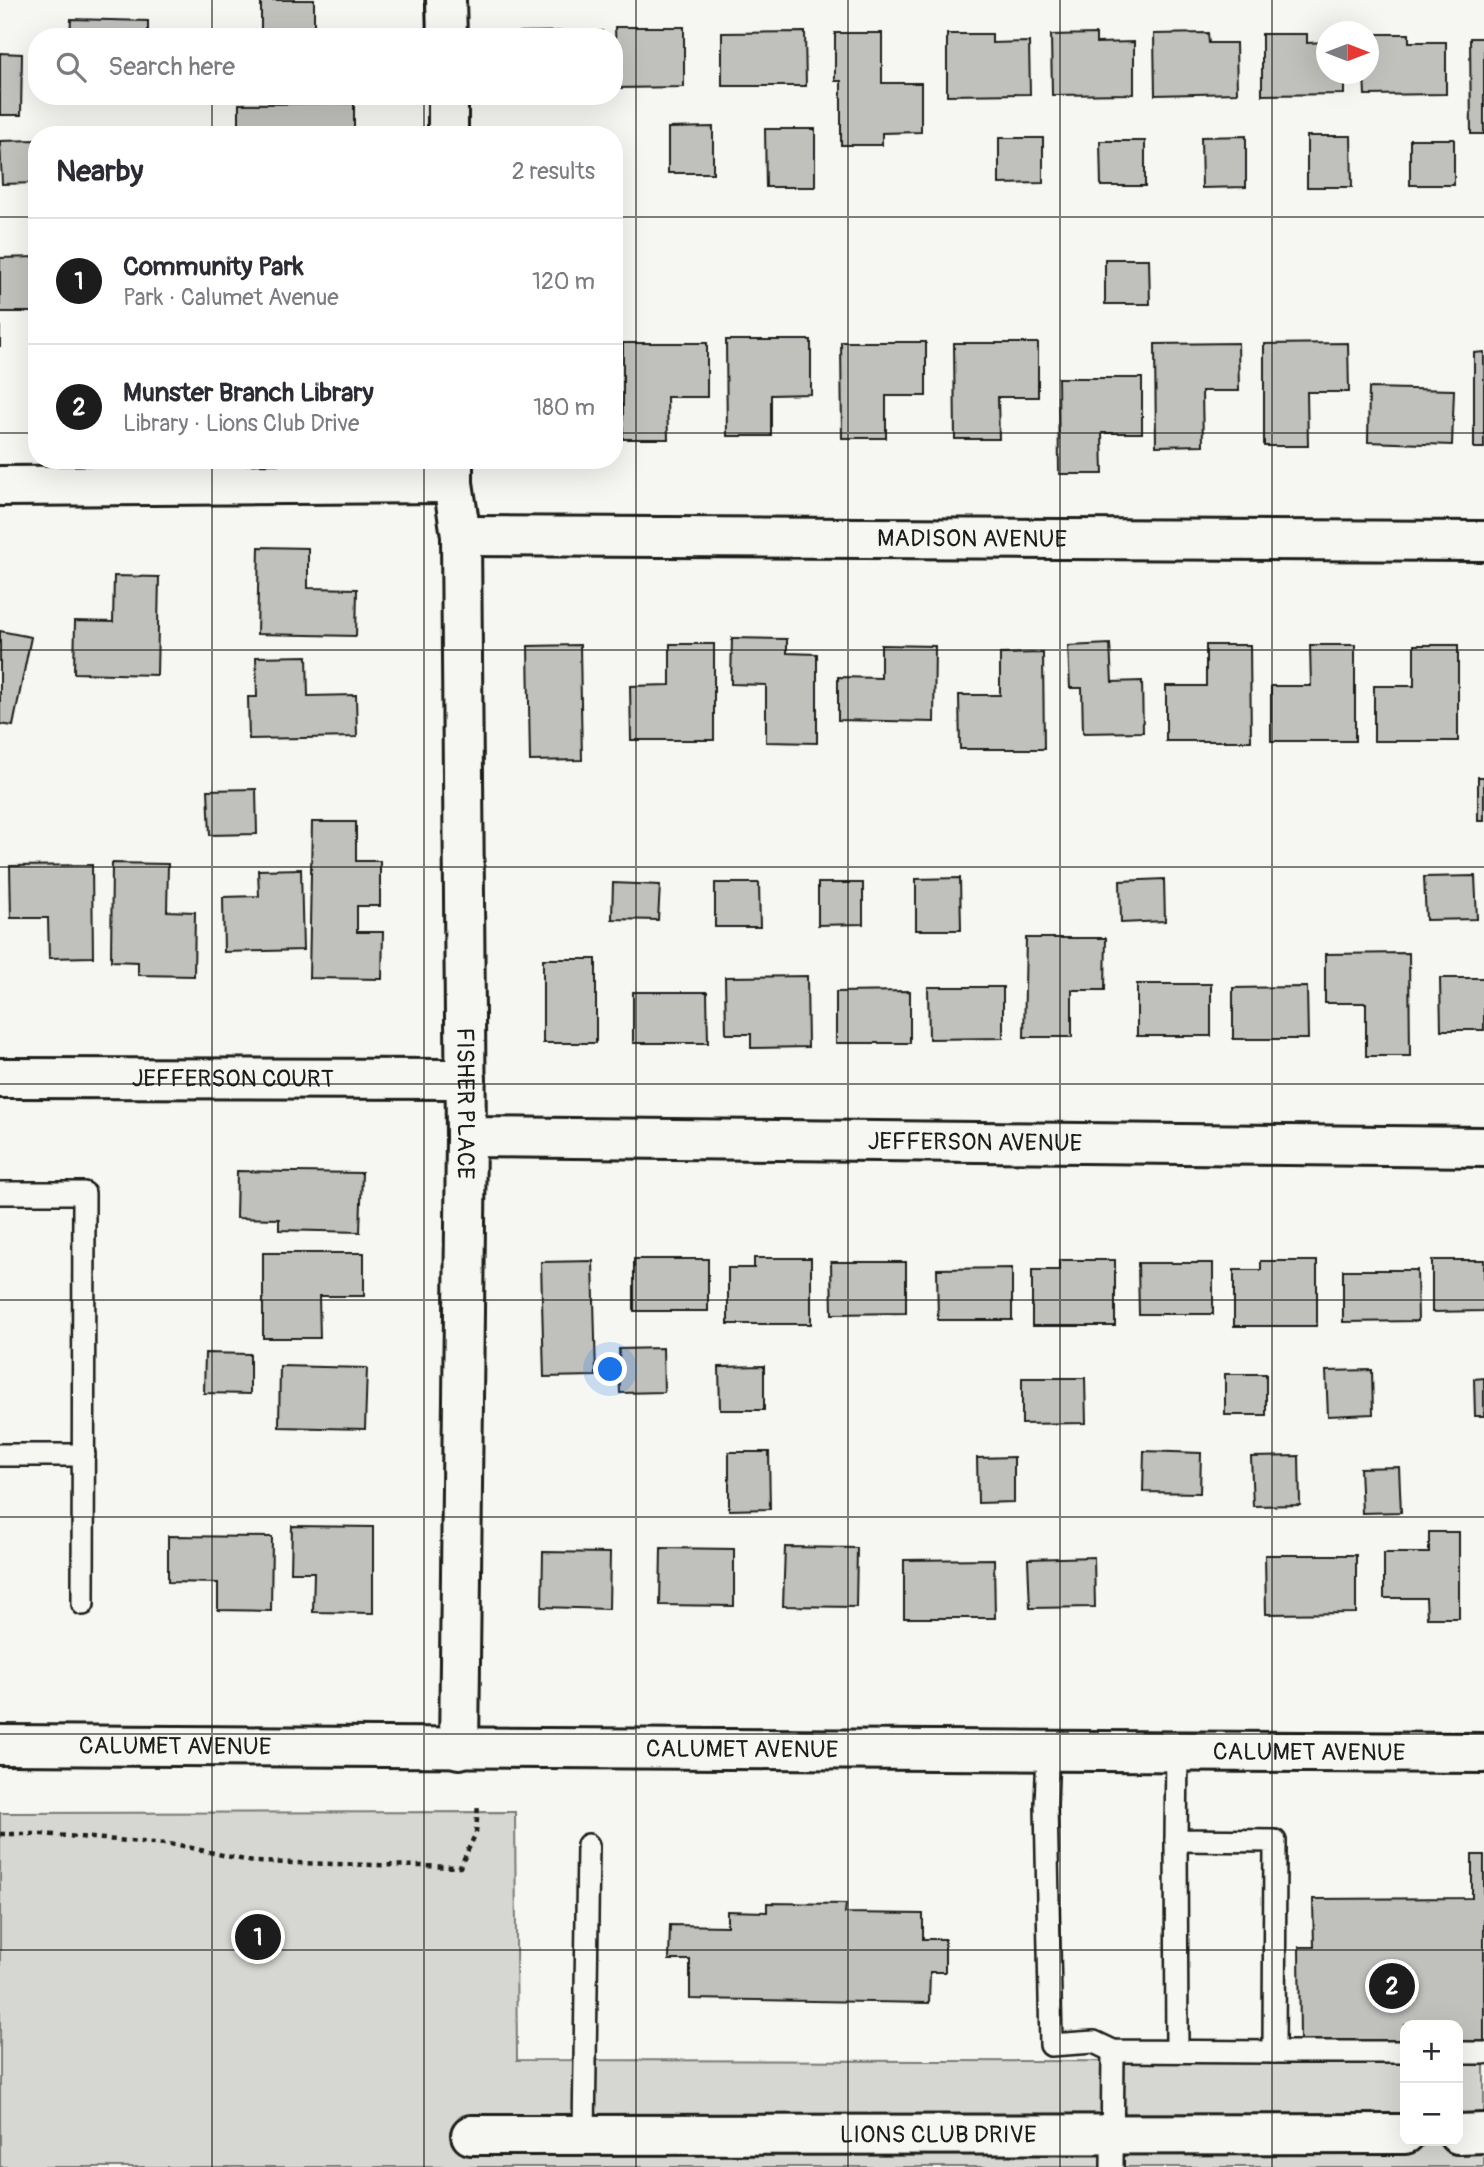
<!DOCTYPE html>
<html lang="en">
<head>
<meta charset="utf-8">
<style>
  :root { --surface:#fff; --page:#f7f7f7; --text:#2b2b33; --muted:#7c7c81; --line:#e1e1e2; --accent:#1c1c1c }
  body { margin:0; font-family:Pangolin,sans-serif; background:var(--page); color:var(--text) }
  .controls { position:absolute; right:21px; bottom:21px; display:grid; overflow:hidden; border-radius:14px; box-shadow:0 7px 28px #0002 }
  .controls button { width:63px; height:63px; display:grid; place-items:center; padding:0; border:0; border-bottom:2px solid var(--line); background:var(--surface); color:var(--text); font:35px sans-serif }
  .compass { position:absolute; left:1316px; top:21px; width:63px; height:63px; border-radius:50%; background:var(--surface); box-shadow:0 7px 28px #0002; rotate:90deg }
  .you { position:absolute; left:611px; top:1370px; width:24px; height:24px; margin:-18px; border:5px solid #fff; border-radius:50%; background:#1a73e8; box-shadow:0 0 0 10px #1a73e833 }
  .badge { display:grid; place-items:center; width:46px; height:46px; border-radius:50%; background:var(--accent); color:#fff; font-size:23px; font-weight:700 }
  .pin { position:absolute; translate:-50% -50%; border:4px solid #fff; box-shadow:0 2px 7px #0006 }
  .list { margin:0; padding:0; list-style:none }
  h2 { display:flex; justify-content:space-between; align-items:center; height:91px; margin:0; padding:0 28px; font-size:30px }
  h2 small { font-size:23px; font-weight:400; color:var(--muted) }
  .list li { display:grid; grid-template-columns:46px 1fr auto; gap:21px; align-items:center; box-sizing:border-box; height:126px; padding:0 28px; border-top:2px solid var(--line) }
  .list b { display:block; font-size:26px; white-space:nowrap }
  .list p { margin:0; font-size:23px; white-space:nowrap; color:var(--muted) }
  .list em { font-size:23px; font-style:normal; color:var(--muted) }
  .icon { flex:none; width:38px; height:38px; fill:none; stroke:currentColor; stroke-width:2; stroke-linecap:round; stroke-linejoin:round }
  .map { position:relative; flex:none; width:1484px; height:2167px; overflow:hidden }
  .search { position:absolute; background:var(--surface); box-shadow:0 7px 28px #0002; left:28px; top:28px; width:595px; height:77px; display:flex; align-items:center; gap:18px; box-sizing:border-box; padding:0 24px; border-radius:28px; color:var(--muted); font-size:26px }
  .panel { position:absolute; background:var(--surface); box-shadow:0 7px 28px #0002; left:28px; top:126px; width:595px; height:343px; border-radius:28px }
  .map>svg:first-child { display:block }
</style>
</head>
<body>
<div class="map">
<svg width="1484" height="2167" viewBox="0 0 1484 2167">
  <rect width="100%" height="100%" fill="#f6f6f2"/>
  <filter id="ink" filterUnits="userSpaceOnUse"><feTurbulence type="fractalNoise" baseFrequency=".0143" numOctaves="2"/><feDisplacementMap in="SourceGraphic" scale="14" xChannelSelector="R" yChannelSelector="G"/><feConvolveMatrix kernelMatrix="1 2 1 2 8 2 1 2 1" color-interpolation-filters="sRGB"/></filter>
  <g filter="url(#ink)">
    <polygon fill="#d6d6d2" stroke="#797977" stroke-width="2" points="515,1812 517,2060 1405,2062 1405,2141 1458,2141 1458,2062 1484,2062 1484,2167 0,2167 0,1813"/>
    <g fill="#c0c0bd" stroke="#1c1c1c" stroke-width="2">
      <polygon points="261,0 314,0 314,34 351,35 351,37 261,37"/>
      <polygon points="71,19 148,21 148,37 70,37"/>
      <polygon points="615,27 684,27 684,87 617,88"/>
      <polygon points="602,31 602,37 520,37 520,32"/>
      <polygon points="805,32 806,86 722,86 722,33"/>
      <polygon points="835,33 882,33 882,83 921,83 921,132 882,133 882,145 841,145 841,81 835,81"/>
      <polygon points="1208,33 1209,43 1236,43 1237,93 1155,95 1154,34"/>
      <polygon points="947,34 992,34 992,43 1029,42 1030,94 947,95"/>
      <polygon points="1096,34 1096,43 1134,42 1134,94 1052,95 1051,35"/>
      <polygon points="1262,34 1307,34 1307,43 1326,42 1326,74 1344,74 1344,94 1262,95"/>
      <polygon points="1368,34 1409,34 1409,42 1446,42 1446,94 1365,95 1364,74 1368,74"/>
      <polygon points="1470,38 1484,38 1484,134 1471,134"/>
      <polygon points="0,53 22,54 21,115 0,115"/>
      <polygon points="354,103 354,135 239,135 239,104"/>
      <polygon points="713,127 713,173 668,173 668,128"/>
      <polygon points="765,129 815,129 815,187 766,187"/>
      <polygon points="1246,136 1246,187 1202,188 1201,137"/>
      <polygon points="1307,136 1351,136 1352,187 1307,187"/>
      <polygon points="999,138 1043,138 1043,183 999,184"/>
      <rect x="1410" y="139" width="44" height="46"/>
      <polygon points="37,140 37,183 2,184 0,141"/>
      <polygon points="1100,141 1145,141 1145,186 1101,186"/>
      <polygon points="37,257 37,312 0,312 0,347 0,258"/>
      <polygon points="1105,259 1149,259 1150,304 1105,304"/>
      <polygon points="726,340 811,340 811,394 771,395 771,436 727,436"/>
      <polygon points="841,342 926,342 926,396 886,396 886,438 842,438"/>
      <polygon points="623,343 707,343 707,397 667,397 668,439 623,439"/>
      <polygon points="954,343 1038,343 1038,397 998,397 999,439 955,439"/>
      <polygon points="1238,343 1239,391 1202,391 1203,445 1156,446 1155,344"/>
      <polygon points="1348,343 1349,392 1307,392 1308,446 1264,446 1264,344"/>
      <polygon points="1484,352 1484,448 1474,448 1474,353"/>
      <polygon points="1058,378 1142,378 1142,433 1102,433 1103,474 1059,474"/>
      <polygon points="1369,388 1454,390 1452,445 1368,442"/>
      <polygon points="259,547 308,548 308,588 357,589 356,636 257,634"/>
      <polygon points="114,576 159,577 157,675 74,673 75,621 113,622"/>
      <polygon points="0,631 31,637 13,726 0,724"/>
      <polygon points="732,638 787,639 787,653 817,654 817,743 766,742 766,685 731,684"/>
      <polygon points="670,644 714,644 714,740 631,740 630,686 670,685"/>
      <polygon points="1110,644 1112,682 1142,681 1143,732 1083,733 1082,688 1070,688 1068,646"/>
      <polygon points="580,645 582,760 530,761 528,646"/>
      <polygon points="881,645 935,646 934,722 838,720 838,677 881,678"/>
      <polygon points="1206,645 1250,645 1251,741 1166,741 1166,686 1206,686"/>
      <polygon points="1310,645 1355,645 1355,741 1271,741 1271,686 1311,686"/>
      <polygon points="1414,645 1458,645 1458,741 1374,741 1374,686 1414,686"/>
      <polygon points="1043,653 1044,749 960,749 959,695 1000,695 1000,654"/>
      <polygon points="307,656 308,696 356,695 357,737 249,739 248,697 257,697 256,657"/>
      <rect x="1478" y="777" width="6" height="44"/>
      <polygon points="256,789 257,834 210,835 208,790"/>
      <polygon points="312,822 356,822 356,861 380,861 380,906 357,906 357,932 383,932 382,979 309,978"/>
      <polygon points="112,863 168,864 167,911 195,912 194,976 138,975 138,962 111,961"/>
      <polygon points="92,865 93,957 49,958 48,918 11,918 10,866"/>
      <polygon points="301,869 303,950 224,952 223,897 259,896 258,870"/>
      <polygon points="1475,876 1477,919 1426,920 1424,877"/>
      <polygon points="960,878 961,930 916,930 916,879"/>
      <polygon points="1164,879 1165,921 1121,923 1120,881"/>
      <polygon points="613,883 660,885 658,920 612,919"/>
      <polygon points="715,883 759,883 760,927 715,927"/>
      <polygon points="818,883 863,883 863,924 818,925"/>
      <polygon points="1026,938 1106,938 1105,990 1072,990 1072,1037 1024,1037"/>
      <polygon points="1409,953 1410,1056 1366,1056 1366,1003 1325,1003 1325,954"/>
      <rect x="543" y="959" width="53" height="84"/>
      <polygon points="807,976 808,1047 751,1048 751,1034 726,1034 725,977"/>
      <polygon points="1440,978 1484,978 1484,1030 1441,1030"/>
      <rect x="1137" y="984" width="74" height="52"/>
      <polygon points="928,987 1003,987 1003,1038 929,1039"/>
      <polygon points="1307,987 1308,1039 1233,1039 1233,988"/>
      <polygon points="910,991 910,1043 836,1043 836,992"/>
      <polygon points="633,992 707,992 708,1043 633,1043"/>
      <polygon points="237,1171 362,1173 360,1232 279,1230 279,1219 236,1218"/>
      <polygon points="263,1253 364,1253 364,1296 319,1296 320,1338 263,1338"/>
      <polygon points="754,1258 811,1258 811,1324 728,1324 728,1268 754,1268"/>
      <rect x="634" y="1259" width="74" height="52"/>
      <polygon points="1059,1260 1115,1260 1115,1326 1032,1326 1032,1270 1059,1270"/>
      <polygon points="1432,1260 1484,1260 1484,1311 1432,1312"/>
      <polygon points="593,1261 596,1376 544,1377 541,1262"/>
      <polygon points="1261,1261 1317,1261 1317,1326 1234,1326 1234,1270 1261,1270"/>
      <polygon points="831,1262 906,1262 906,1313 832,1314"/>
      <polygon points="1138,1263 1213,1263 1213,1314 1139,1314"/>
      <polygon points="1012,1268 1012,1320 938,1320 937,1269"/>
      <polygon points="1343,1270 1417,1270 1418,1321 1343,1322"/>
      <polygon points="663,1348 664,1392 620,1393 619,1349"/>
      <polygon points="205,1353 250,1354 250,1394 204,1393"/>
      <polygon points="280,1366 367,1368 365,1429 279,1427"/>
      <polygon points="764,1366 764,1410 720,1410 719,1367"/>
      <polygon points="1372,1370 1373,1414 1328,1416 1326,1371"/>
      <rect x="1225" y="1374" width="41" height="41"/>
      <polygon points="1022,1378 1085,1378 1086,1423 1022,1424"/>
      <polygon points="1484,1378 1484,1416 1475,1416 1474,1379"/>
      <polygon points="1144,1451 1201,1453 1200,1493 1143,1492"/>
      <polygon points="729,1452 769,1452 770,1509 729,1510"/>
      <polygon points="1299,1456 1300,1505 1253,1506 1251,1457"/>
      <polygon points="1014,1457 1014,1502 978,1503 977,1458"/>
      <polygon points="1399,1467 1401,1512 1362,1513 1360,1468"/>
      <polygon points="292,1526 373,1527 373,1613 313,1612 314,1572 291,1572"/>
      <polygon points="1429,1532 1459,1532 1459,1618 1427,1618 1426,1598 1384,1598 1384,1553 1429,1553"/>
      <polygon points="168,1536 272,1537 271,1611 218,1610 218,1583 168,1582"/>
      <polygon points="785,1547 857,1548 856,1607 783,1606"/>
      <polygon points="661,1548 734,1549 734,1606 660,1605"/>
      <polygon points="543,1552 610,1553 609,1609 542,1607"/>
      <polygon points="1265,1555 1356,1555 1356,1613 1266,1614"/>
      <polygon points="1094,1557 1095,1607 1030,1608 1028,1559"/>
      <polygon points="994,1559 995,1618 904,1618 904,1560"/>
      <polygon points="1472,1855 1484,1855 1484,2047 1458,2047 1458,2025 1405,2025 1405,2047 1335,2048 1335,2041 1300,2041 1299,1947 1314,1947 1313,1899 1472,1898"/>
      <polygon points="767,1903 846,1904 845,1913 923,1914 923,1939 945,1939 945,1972 930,1972 929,2003 690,1999 690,1960 669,1960 670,1925 727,1926 727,1911 767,1912"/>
    </g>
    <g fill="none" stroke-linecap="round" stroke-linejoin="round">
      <defs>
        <g id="lane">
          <polyline points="0,1193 84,1193 83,1604"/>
          <polyline points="0,1455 84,1455"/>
          <polyline points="1048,1751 1046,1805 1051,2045 1094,2042 1113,2051 1274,2052 1275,1841 1176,1840 1177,1752"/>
          <polyline points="1176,1840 1177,2050"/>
          <polyline points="1274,2052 1405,2052"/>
          <polyline points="1458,2053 1484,2053"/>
          <polyline points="584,2135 588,1845"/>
          <polyline points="1112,2167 1113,2051"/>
        </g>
        <g id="street">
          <polyline points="446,0 447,37"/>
          <polyline points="448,96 448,135"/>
          <path id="s1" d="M453 460V483L461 536 466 1137 459 1749"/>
          <polyline points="0,486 453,483"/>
          <path id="s2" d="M461 536 1484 541"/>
          <path id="s3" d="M0 1078 466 1079"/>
          <path id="s4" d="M466 1137 1484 1147"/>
          <polyline points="1458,2134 1484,2133"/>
          <path id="s5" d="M471 2135 1405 2134"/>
        </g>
        <g id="secondary">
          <path id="s6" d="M0 1745 1484 1753"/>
        </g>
      </defs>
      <use href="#lane" stroke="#1c1c1c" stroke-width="26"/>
      <use href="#street" stroke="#1c1c1c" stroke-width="44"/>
      <use href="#secondary" stroke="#1c1c1c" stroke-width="44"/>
      <polyline stroke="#1c1c1c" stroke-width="4.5" stroke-dasharray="5 5" stroke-linecap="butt" points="0,1834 42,1834 179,1845 253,1862 460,1867 476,1833 478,1804"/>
      <use href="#lane" stroke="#f6f6f2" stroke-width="21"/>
      <use href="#street" stroke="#f6f6f2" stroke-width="38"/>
      <use href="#secondary" stroke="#f6f6f2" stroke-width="38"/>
    </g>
  </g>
  <path fill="none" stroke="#1c1c1c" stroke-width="2" stroke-opacity="0.55" d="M212 0V37M424 0V37M636 0V2167M848 0V2167M1060 0V2167M1272 0V2167M212 96V135M424 96V135M0 217H37M614 217H1484M0 433H37M614 433H1484M212 460V2167M424 460V2167M0 650H1484M0 867H1484M0 1084H1484M0 1300H1484M0 1517H1484M0 1734H1484M0 1950H1484"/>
  <g text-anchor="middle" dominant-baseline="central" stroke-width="6" stroke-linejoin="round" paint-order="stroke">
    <g font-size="24" fill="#1c1c1c" stroke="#f6f6f2">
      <text stroke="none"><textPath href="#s2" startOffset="511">MADISON AVENUE</textPath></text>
      <text stroke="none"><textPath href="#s3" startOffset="233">JEFFERSON COURT</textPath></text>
      <text stroke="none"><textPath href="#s1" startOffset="644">FISHER PLACE</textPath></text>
      <text stroke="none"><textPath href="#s4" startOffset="509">JEFFERSON AVENUE</textPath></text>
      <text stroke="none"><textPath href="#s6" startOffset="175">CALUMET AVENUE</textPath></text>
      <text stroke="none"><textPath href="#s6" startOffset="742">CALUMET AVENUE</textPath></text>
      <text stroke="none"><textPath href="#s6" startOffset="1309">CALUMET AVENUE</textPath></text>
      <text stroke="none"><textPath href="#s5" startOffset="467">LIONS CLUB DRIVE</textPath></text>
    </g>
  </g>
</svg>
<div class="controls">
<button>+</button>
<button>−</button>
</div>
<svg class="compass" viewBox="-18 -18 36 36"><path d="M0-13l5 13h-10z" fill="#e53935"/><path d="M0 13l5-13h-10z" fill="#7c7c81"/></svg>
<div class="you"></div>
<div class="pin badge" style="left:258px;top:1937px">1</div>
<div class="pin badge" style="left:1392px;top:1986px">2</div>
<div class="search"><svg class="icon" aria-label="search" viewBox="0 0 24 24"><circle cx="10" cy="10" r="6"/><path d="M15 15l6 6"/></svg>Search here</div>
<section class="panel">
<h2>Nearby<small>2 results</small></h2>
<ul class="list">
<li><span class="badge">1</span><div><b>Community Park</b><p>Park · Calumet Avenue</p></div><em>120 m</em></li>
<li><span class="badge">2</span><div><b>Munster Branch Library</b><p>Library · Lions Club Drive</p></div><em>180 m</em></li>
</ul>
</section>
</div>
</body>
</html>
